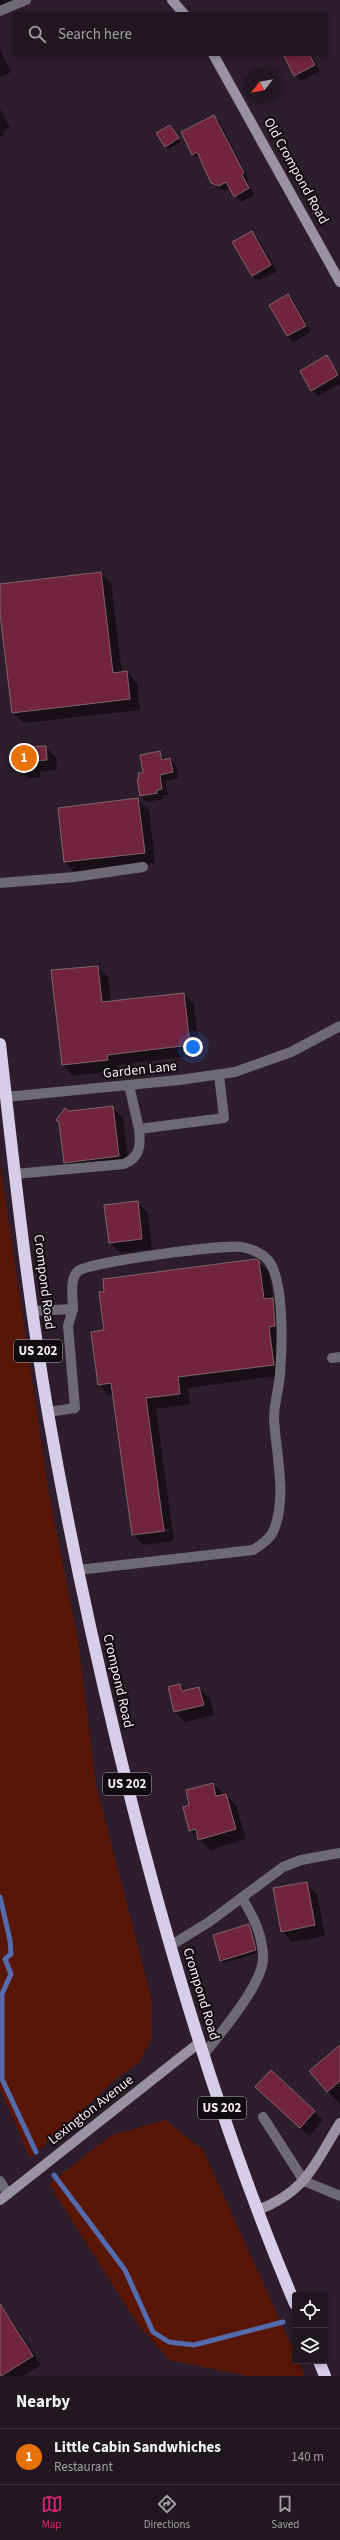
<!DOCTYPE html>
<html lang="en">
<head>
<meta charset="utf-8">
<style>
  :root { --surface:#221621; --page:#2a1f2a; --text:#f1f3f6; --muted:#a29fa5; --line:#3f353f; --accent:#db2777 }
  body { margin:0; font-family:"Source Sans 3",sans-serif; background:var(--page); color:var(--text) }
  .controls { position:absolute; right:12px; bottom:12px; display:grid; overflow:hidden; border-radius:4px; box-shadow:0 2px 6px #0003 }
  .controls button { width:36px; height:36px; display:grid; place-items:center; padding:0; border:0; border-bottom:1px solid var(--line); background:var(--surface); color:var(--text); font:20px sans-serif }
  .compass { position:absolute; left:244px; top:68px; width:36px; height:36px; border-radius:50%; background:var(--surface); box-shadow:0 2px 6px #0003; rotate:239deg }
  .you { position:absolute; left:193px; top:1047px; width:14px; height:14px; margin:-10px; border:3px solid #fff; border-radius:50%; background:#1a73e8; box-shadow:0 0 0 6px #1a73e833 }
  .badge { display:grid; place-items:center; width:26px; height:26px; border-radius:50%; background:var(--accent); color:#fff; font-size:13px; font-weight:700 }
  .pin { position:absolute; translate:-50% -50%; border:2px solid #fff; box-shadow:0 1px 4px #0006 }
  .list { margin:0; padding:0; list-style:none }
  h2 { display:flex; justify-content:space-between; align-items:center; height:52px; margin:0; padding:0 16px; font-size:17px }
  h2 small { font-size:13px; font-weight:400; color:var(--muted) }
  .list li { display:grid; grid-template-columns:26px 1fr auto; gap:12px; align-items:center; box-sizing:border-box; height:56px; padding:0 16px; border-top:1px solid var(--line) }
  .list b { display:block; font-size:15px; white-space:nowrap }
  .list p { margin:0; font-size:13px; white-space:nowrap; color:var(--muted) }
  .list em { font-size:13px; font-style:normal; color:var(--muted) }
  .icon { flex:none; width:22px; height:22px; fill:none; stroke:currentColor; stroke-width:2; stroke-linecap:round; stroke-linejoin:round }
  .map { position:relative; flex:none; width:340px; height:2376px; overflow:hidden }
  .search { position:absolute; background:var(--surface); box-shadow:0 2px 6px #0003; left:12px; right:12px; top:12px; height:44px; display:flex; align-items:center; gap:10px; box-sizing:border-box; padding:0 14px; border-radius:4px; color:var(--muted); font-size:15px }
  .sheet { height:108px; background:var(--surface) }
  nav { display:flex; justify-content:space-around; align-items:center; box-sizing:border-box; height:56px; border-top:1px solid var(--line); background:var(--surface); font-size:11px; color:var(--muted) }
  nav a { display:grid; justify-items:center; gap:2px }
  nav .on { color:var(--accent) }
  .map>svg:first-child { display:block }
</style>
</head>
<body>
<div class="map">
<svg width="340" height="2376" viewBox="0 0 340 2376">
  <rect width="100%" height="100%" fill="#2e1d2c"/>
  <g fill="#581606">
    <polygon points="0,1163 49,1494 78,1640 96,1785 151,1997 152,2038 139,2063 121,2075 30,2158 0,2089"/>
    <polygon points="165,2120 203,2150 295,2354 295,2361 298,2361 305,2376 248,2376 170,2360 138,2325 49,2184 110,2136"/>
  </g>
  <g fill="#0007" fill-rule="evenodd">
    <polygon points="0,0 31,0 0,15"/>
    <polygon points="0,50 11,72 0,77"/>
    <polygon points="284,54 311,54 320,71 301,81 295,75"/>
    <polygon points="0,109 10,127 2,132 4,135 0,137"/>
    <polygon points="214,116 220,122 249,180 247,181 254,195 241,202 230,189 225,191 218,188 211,182 201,159 193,154"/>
    <polygon points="170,126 181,142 168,149 165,146"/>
    <polygon points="252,232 258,238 277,271 258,281 252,275"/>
    <polygon points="288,295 294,301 311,332 293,342 287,336"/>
    <polygon points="327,357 340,375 340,384 318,396 312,390"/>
    <polygon points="100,573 111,583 122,673 127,672 137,683 140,710 24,723 13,713 0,606 0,585"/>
    <polygon points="45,747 56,757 57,770 40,772 40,777 28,778 17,767"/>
    <polygon points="160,752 166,760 170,759 176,765 178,778 165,781 168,795 162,796 163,799 147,802 141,796 140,780"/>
    <polygon points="138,800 149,810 155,863 76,873 65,862 59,809"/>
    <polygon points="97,967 108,977 111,1002 184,994 194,1004 200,1055 117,1065 118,1070 73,1076 63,1065 52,971"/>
    <polygon points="112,1107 123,1118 129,1167 75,1173 65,1163 60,1123 57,1120 69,1113"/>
    <polygon points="137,1202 148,1213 152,1249 120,1253 110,1242"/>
    <path d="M258 1262 269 1272 273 1299 283 1309 284 1375 188 1388 190 1404 156 1409 174 1541 143 1545 133 1534 114 1394 109 1395 99 1384 105 1331ZM169 1529V1531L140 1535V1533Z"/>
    <polygon points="180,1685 187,1691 199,1688 210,1699 214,1715 185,1722 175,1712"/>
    <polygon points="213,1784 236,1805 246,1839 210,1850 190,1830"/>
    <polygon points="306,1883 317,1894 325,1936 292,1942 282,1931"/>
    <polygon points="248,1925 258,1953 224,1963 221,1960"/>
    <polygon points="340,2049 340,2104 327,2091"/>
    <polygon points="271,2072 323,2120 309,2136 265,2096"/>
    <polygon points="3,2310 11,2319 41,2365 23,2376 0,2376 0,2312"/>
  </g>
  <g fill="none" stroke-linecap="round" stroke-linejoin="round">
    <g stroke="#546bae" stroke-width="5">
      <polyline points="0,1897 10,1940 11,1954 5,1959 11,1974 2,1994 2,2079 36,2152"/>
      <polyline points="54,2175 125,2270 153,2332 169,2342 194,2345 283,2322"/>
    </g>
  </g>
  <g fill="#70243e" stroke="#81656b">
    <polygon points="283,54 309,54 315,65 294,76"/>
    <polygon points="214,115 244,173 242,175 249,188 234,197 226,182 219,186 211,183 197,152 192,155 181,132"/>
    <polygon points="170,125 179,138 165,147 156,133"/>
    <polygon points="252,231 271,265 252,276 232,242"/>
    <polygon points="288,294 306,326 287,336 269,305"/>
    <polygon points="327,355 338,375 311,391 300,371"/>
    <polygon points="101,572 113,673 127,671 130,699 12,713 0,614 0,584"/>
    <polygon points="46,746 47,760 29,761 30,767 16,768 15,747"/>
    <polygon points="160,751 162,760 170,758 173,772 160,775 162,789 157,790 157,793 140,796 137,779 139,779 138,773 143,773 140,755"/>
    <polygon points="138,798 145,853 64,862 58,808"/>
    <polygon points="98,966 102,1002 184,993 190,1045 107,1055 108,1060 62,1065 51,970"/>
    <polygon points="113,1106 119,1156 64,1163 59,1122 56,1120 65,1108 69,1111"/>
    <polygon points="138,1201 142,1239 109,1243 104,1205"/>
    <polygon points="256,1259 259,1261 264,1299 273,1298 275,1326 269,1327 274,1365 178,1377 180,1394 146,1398 164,1531 132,1535 111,1383 98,1385 91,1332 104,1330 99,1292 104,1292 103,1279"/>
    <polygon points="180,1684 182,1691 199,1687 204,1705 174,1712 168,1687"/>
    <polygon points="213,1783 216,1796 226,1794 236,1829 198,1840 196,1829 189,1831 183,1807 189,1805 186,1790"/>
    <polygon points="307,1882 315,1925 281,1932 273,1888"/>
    <polygon points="249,1924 256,1950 220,1961 213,1935"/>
    <polygon points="340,2045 340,2081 327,2092 309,2071"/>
    <polygon points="271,2070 315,2111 300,2128 255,2087"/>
    <polygon points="0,2304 33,2356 1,2376 0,2376"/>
  </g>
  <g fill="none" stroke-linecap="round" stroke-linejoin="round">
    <g stroke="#6e6a75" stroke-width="10">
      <polyline points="0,11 26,0"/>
      <polyline points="0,883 74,877 143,867"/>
      <polyline points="129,1085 139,1129 224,1118 219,1075"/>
      <path d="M15 1174 124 1164C140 1157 141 1146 139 1129"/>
      <path d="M33 1311 73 1309C73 1298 69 1279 78 1271 90 1262 225 1244 242 1247 250 1248 261 1253 267 1259 285 1277 282 1349 280 1374 279 1389 274 1403 274 1419 276 1453 286 1491 276 1524 272 1538 264 1543 253 1550L78 1570"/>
      <polyline points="332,1358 340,1357"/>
      <polyline points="48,1412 75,1408 68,1326 73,1309"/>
      <polyline points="170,1946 209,1922 283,1867 301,1860 340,1853"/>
      <path d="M204 2054C220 2034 263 1984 263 1958 263 1935 253 1916 242 1898"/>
      <polyline points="263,2117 304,2181 340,2196"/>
      <polyline points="0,2181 8,2194"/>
    </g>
    <polyline stroke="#6e6a75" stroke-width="10" points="6,1097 179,1080 235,1072 291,1052 340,1026"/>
    <g stroke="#9892a3" stroke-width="10">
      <polyline points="172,0 184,14"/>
      <polyline points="213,54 340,282"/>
      <polyline points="0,2200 200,2042"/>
      <path d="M258 2210C307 2191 314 2165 340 2123"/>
    </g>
    <g stroke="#d6cee8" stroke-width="12">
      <path d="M0 1044C14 1167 27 1291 48 1413 67 1523 90 1631 116 1739 162 1931 218 2122 295 2304"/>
      <polyline points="319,2361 325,2376"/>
    </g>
  </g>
  <g text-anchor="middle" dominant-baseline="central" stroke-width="4" stroke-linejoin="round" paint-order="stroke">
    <g fill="#120a11" stroke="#b2a7b0" stroke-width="1">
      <rect x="14" y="1340" width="48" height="22" rx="3"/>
      <rect x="103" y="1773" width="48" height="22" rx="3"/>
      <rect x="198" y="2097" width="48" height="22" rx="3"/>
    </g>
    <g font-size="13" font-weight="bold" fill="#f7eaf4">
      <text x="38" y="1351">US 202</text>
      <text x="127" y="1784">US 202</text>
      <text x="222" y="2108">US 202</text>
    </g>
    <g font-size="14" fill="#f7eaf4" stroke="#120a11">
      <text transform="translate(296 171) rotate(61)">Old Crompond Road</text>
      <text transform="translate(140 1070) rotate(-6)">Garden Lane</text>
      <text transform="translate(44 1282) rotate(83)">Crompond Road</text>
      <text transform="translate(118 1681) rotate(77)">Crompond Road</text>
      <text transform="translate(201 1994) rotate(73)">Crompond Road</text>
      <text transform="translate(91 2110) rotate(-38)">Lexington Avenue</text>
    </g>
  </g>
</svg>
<div class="controls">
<button><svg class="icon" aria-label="locate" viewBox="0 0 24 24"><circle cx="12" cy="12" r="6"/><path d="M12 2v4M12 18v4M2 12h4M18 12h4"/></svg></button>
<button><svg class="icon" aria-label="layers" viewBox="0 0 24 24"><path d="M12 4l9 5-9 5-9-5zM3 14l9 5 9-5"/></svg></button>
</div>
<svg class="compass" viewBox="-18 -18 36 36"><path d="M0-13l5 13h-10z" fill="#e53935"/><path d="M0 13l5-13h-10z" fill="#a29fa5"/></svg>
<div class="you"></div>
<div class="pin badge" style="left:24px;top:758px;background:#e8710a">1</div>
<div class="search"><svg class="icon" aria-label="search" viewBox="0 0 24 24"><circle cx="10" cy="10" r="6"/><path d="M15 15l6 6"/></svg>Search here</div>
</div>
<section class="sheet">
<h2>Nearby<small></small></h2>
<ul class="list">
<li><span class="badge" style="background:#e8710a">1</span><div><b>Little Cabin Sandwhiches</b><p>Restaurant</p></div><em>140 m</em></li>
</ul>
</section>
<nav>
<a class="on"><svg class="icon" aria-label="map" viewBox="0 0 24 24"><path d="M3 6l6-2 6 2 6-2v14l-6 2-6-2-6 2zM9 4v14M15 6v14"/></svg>Map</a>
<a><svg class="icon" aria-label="directions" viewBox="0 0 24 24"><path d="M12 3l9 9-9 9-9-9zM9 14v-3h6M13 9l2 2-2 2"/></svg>Directions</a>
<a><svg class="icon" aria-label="saved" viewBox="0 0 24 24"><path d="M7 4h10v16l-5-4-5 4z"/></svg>Saved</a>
</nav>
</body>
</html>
